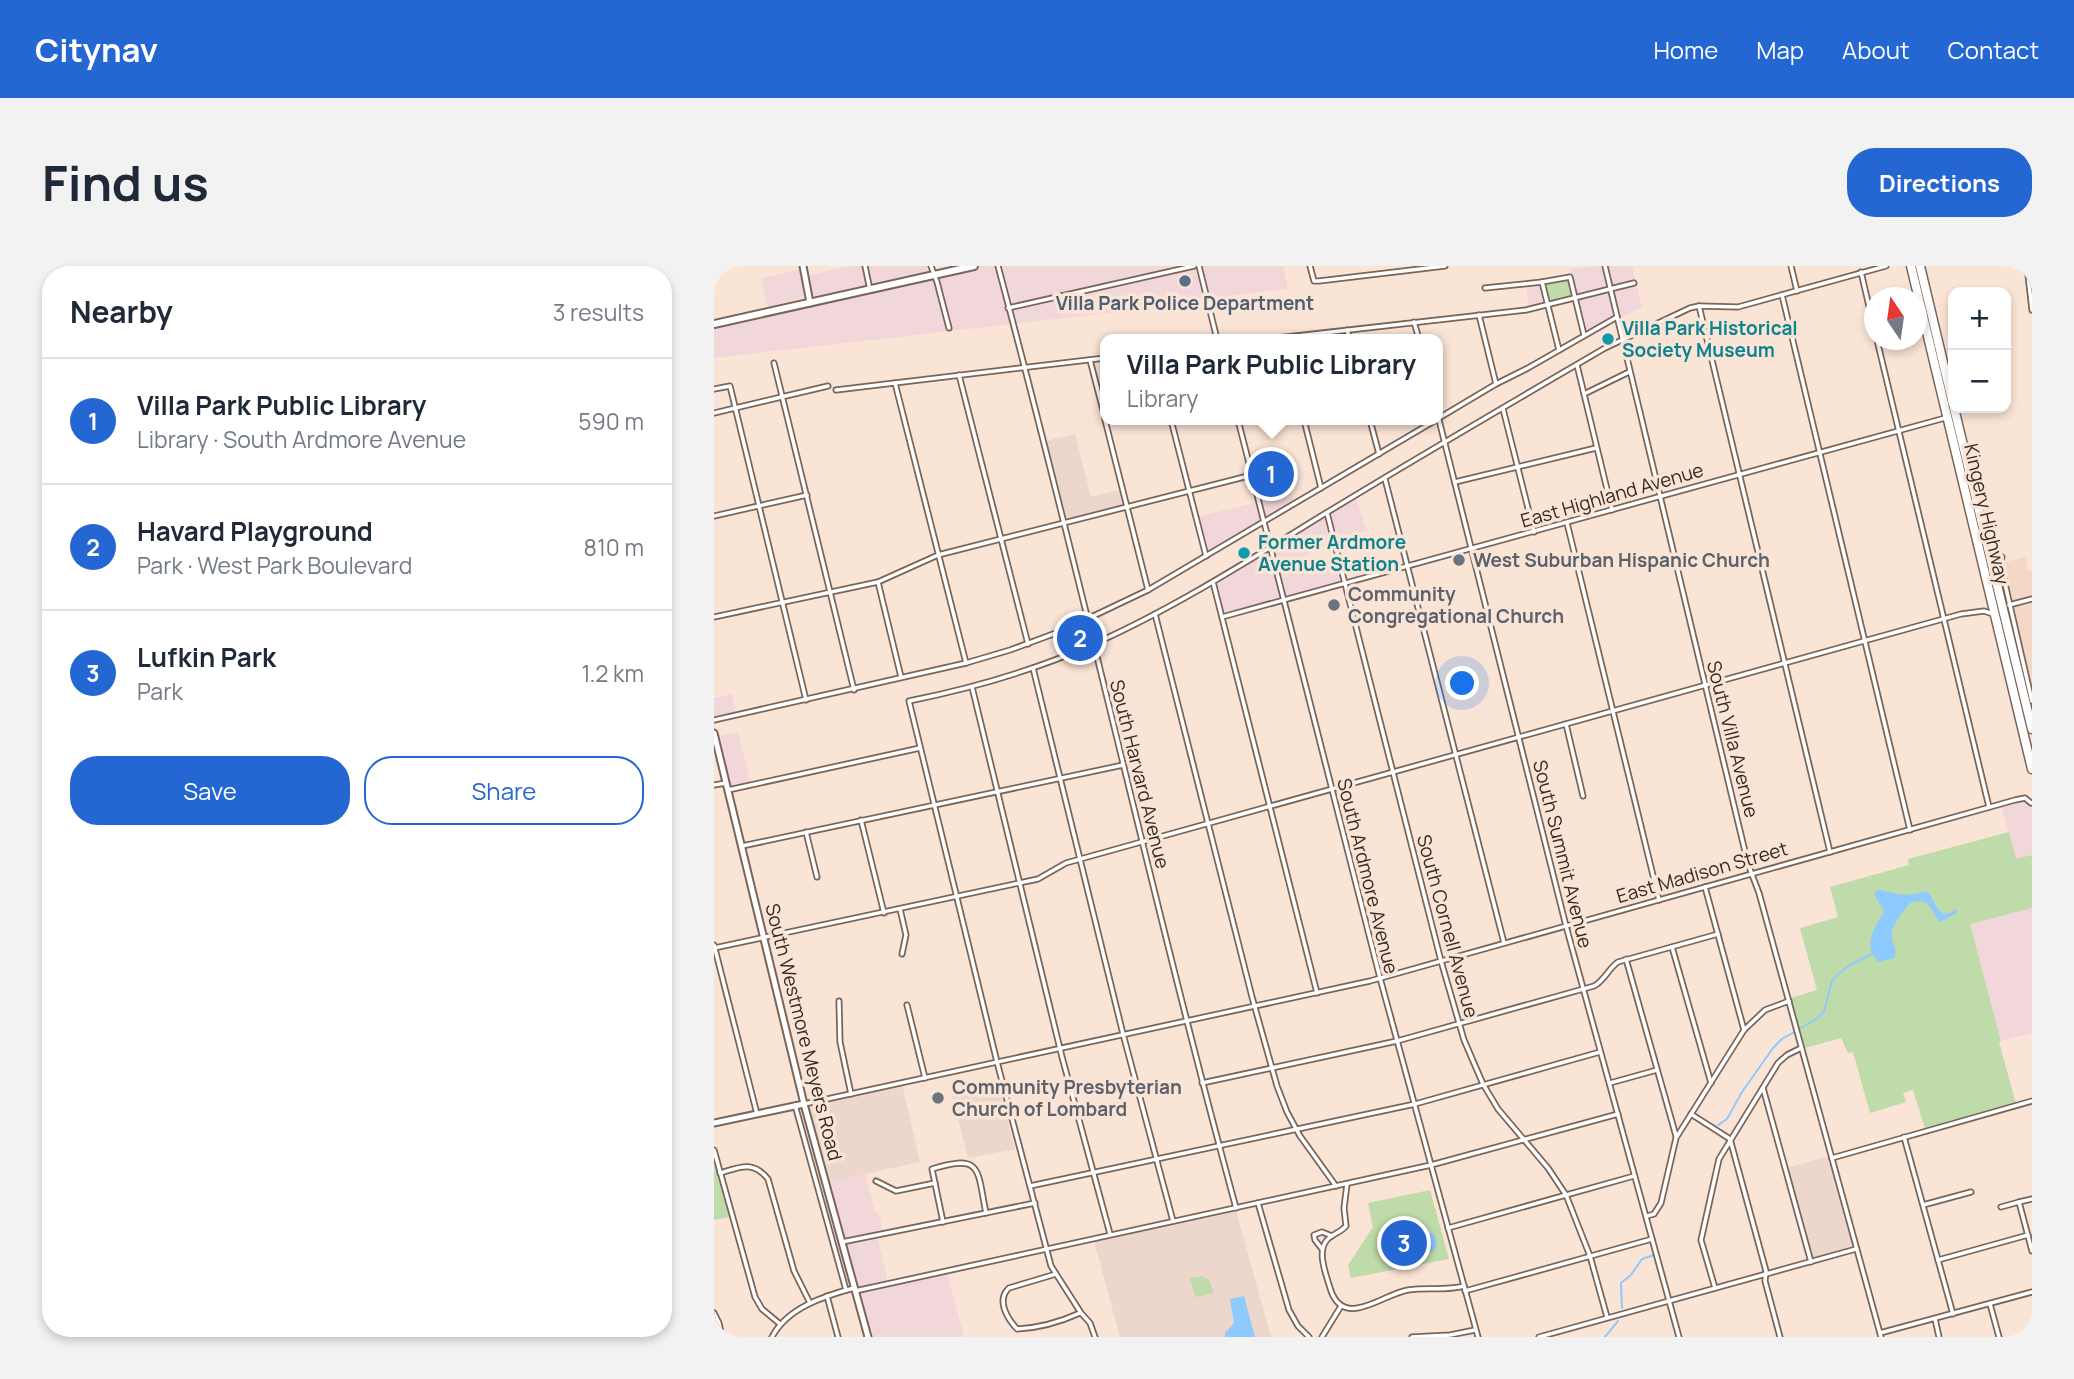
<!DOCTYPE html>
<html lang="en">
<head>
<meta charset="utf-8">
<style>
  :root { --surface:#fff; --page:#f2f2f3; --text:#1f2937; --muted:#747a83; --line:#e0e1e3; --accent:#2466d2 }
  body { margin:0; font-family:Manrope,sans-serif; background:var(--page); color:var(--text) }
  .controls { position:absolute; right:21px; top:21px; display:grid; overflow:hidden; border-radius:14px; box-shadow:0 4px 10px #0003 }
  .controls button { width:63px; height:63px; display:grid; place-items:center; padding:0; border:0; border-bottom:2px solid var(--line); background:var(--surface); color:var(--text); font:35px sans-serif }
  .compass { position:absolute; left:1150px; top:21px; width:63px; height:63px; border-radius:50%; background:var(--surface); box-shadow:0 4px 10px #0003; rotate:347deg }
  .you { position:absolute; left:749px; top:418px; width:24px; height:24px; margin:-18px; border:5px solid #fff; border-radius:50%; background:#1a73e8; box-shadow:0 0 0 10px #1a73e833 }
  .badge { display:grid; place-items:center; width:46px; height:46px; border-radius:50%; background:var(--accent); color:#fff; font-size:23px; font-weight:700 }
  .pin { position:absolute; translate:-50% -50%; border:4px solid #fff; box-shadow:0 2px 7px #0006 }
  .popup { position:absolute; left:386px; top:68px; width:343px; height:91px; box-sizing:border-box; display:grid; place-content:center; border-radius:14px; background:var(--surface); filter:drop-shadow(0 2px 5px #0005); font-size:23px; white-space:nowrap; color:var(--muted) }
  .popup b { font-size:26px; color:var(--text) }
  .popup::after { content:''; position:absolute; left:50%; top:100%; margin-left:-14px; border:14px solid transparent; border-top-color:var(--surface) }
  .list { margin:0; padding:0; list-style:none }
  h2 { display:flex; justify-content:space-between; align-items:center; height:91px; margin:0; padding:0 28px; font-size:30px }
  h2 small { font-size:23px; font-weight:400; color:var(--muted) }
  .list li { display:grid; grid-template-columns:46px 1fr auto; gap:21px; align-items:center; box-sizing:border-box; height:126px; padding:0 28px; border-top:2px solid var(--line) }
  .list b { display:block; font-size:26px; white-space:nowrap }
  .list p { margin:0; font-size:23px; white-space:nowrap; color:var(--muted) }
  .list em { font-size:23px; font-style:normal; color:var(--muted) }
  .actions { display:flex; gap:14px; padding:21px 28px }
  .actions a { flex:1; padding:16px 0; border:2px solid var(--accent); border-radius:28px; text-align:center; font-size:24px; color:var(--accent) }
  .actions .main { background:var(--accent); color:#fff }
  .map { position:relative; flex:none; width:1318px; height:1071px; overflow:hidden; border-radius:28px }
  header { display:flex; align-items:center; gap:42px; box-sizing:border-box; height:98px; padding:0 35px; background:var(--accent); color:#fff }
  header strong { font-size:33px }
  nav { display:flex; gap:38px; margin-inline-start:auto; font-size:24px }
  .intro { display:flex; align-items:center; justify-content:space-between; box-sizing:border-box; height:168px; padding:0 42px }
  h1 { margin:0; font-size:49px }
  .button { padding:18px 32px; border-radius:28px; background:var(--accent); color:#fff; font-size:24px; font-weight:700 }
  main { display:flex; gap:42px; padding:0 42px }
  aside { flex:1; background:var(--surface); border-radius:28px; box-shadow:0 4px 10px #0003 }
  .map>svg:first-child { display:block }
</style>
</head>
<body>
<header>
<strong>Citynav</strong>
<nav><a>Home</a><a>Map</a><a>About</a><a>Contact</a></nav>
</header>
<div class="intro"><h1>Find us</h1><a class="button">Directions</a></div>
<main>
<aside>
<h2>Nearby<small>3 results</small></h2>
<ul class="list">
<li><span class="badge">1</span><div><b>Villa Park Public Library</b><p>Library · South Ardmore Avenue</p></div><em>590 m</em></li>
<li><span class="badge">2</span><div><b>Havard Playground</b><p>Park · West Park Boulevard</p></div><em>810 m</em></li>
<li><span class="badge">3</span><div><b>Lufkin Park</b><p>Park</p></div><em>1.2 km</em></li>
</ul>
<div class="actions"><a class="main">Save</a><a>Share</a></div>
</aside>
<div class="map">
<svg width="1318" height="1071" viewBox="0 0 1318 1071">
  <rect width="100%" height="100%" fill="#fae4d5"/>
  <g fill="#f2d7da">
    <polygon points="136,0 216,0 219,8 97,35 92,10"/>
    <polygon points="265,0 569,0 574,23 495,32 491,36 0,92 0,59"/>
    <polygon points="880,0 890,0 902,51 870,68 855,3"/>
    <polygon points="892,0 918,0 928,41 905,53"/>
    <polygon points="88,3 90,31 54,41 47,12"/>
    <polygon points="828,17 832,39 815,44 812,19"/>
    <polygon points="577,226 580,237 550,255 545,234"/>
    <polygon points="642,231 652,265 621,273 592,290 597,306 628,298 633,319 506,353 498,317"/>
    <polygon points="544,236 548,256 492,289 483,251"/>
    <polygon points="18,428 22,448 0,453 0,432"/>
    <polygon points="24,466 37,520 16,525 6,470"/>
    <polygon points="1309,534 1316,538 1318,545 1318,589 1302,594 1287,540"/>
    <polygon points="1318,642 1318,767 1287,775 1256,658"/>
    <polygon points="151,908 161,946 164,945 170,968 130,974 114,916"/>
    <polygon points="163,971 174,1016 142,1023 131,977"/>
    <polygon points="233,1006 250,1071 156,1071 143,1025"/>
  </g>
  <g fill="#f4d7c5">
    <polygon points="1311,291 1314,305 1318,305 1318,332 1297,338 1288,297"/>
    <polygon points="1318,335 1318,426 1297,340"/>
  </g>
  <g fill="#edd6cb">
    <polygon points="361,168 377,231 408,223 412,241 353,253 332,175"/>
    <polygon points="188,818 206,896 114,916 93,839"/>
    <polygon points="285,820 301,883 254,892 238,830"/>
    <polygon points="1116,890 1141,983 1098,994 1072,902"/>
    <polygon points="522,945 557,1071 406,1071 380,975"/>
  </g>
  <g fill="#bedba9">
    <polygon points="855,12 860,32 834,38 829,17"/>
    <polygon points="1295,566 1302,593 1318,589 1318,642 1256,658 1287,775 1285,776 1302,838 1211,863 1199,824 1189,827 1192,836 1156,847 1139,786 1134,787 1127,772 1091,782 1077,732 1103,724 1086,662 1124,651 1116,621 1195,599 1194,593"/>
    <polygon points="0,894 16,951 0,954"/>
    <polygon points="716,924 735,993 637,1012 634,999 659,961 654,937"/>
    <polygon points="488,1010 495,1014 500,1027 481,1031 476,1012"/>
  </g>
  <g fill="#8ecafe">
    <path d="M1164 623C1182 628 1192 632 1212 625 1219 630 1221 642 1229 648L1237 647 1242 643 1243 647 1226 656C1216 644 1216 630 1196 637 1190 645 1177 659 1178 668 1178 677 1183 683 1181 692L1165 696C1148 682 1160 661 1170 646L1160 628Z"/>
    <path d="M716 967 720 968C732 996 695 988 682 980L683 978 700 971Z"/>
    <polygon points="530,1030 541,1071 511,1071 511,1067 520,1057 516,1033"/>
  </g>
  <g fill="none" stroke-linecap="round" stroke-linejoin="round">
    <g stroke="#8ecafe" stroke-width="2">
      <polyline points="1004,859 1013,853 1028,826 1059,782 1068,773 1101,754 1110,746 1118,714 1134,700 1158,688"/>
      <polyline points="908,1042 907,1017 917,1009 928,993 940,989"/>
      <polyline points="891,1071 904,1055"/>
    </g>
    <defs>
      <g id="minor">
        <polyline points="151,0 156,24"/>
        <polyline points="217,0 223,16 235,62"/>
        <path d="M284 0C368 313 437 629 522 942"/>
        <polyline points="485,0 503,73"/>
        <polyline points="596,0 600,15 605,15 731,0"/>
        <polyline points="891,0 1034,598 1045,627 1167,1071"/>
        <polyline points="1077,0 1083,25"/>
        <polyline points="1313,0 1318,44"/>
        <polyline points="1147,6 1160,62"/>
        <polyline points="828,16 845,84"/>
        <polyline points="771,22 828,16 856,11 870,69"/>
        <polyline points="1068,29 1196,564"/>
        <polyline points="985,40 1116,586"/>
        <polyline points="294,42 480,0"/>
        <polyline points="765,49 782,118"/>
        <polyline points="700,56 705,73"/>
        <polyline points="633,64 636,73"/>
        <polyline points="555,73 812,44 920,17"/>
        <polyline points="1163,74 1275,541"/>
        <polyline points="376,94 391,152"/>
        <polyline points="60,97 140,424"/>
        <polyline points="863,99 898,244"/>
        <polyline points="245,109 314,378"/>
        <polyline points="181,117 252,397"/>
        <polyline points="0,123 16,120 92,434"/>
        <polyline points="122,124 391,92"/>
        <polyline points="870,128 915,106"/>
        <polyline points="789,143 820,266"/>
        <polyline points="723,146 852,660 965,1071"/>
        <polyline points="0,147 114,120"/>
        <polyline points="725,152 782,118 814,102 903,51"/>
        <polyline points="391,154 434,324"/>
        <polyline points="457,154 492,290"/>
        <polyline points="524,154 666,712 764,1071"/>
        <polyline points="590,154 607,222"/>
        <polyline points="656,154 665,188"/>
        <polyline points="671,213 790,677"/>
        <polyline points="741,216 882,182"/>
        <polyline points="613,247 727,695 750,774 769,818 784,843 834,902 852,929 876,990 893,1051"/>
        <polyline points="0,250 93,229"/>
        <polyline points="853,257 945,634"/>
        <polyline points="1288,291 1286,296 1318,435"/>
        <polyline points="164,316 187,411"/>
        <polyline points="499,316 603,727"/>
        <polyline points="1295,339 1318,333"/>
        <polyline points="441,348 538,731 563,820 573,846 586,870 622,920"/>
        <polyline points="0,351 164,316 224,289 538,209"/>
        <polyline points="508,351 1231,152"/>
        <polyline points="319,402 409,768 459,955"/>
        <polyline points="258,421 348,791 396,968"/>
        <polyline points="0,454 252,397 296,384 350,364 434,324 722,154"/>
        <polyline points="852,458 869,530"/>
        <polyline points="0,519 12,517"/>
        <polyline points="14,524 206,482"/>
        <polyline points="147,554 170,647"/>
        <polyline points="92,566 103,611"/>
        <polyline points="28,580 409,499"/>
        <polyline points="991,621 1030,764"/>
        <polyline points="186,643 192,669 188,688"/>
        <polyline points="0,679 43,848"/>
        <polyline points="958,681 997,817"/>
        <polyline points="0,682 324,613 352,597 1247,348 1270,345 1279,348"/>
        <polyline points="912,693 962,870"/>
        <polyline points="125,735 126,776 137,828"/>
        <polyline points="193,739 211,812"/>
        <path d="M488 817 683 775 880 720C891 714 894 703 904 696L1004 668"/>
        <polyline points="896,817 943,804"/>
        <polyline points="1049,822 1097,996"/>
        <polyline points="90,838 656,715 1301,534 1311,532 1317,537"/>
        <polyline points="81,839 132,1024"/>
        <polyline points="977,848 1016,873 1052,1005 1051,1015 1066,1071"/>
        <polyline points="1190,871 1239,1048"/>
        <polyline points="0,884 41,1031 48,1043 66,1058"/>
        <polyline points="1118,892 1318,835"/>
        <path d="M6 907C26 901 39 894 54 913L80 1005 96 1037"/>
        <polyline points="162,915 182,925 221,917"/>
        <path d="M633 918 630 942 632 960C626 967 618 968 613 974 602 986 613 1011 617 1025 631 1063 669 1028 694 1024 713 1021 731 1025 750 1020"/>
        <polyline points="316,920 701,838 886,786"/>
        <polyline points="1318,933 1305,936 1318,985"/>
        <polyline points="544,937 575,1044 584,1060 595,1071"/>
        <polyline points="1209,939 1257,926"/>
        <polyline points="1287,941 1305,936"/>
        <polyline points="933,950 940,948 947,937 962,872 1030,764 1051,744 1075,735"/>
        <path d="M229 956 218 903C269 887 263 904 272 947"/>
        <polyline points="734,962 920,910"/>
        <polyline points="128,976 321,937"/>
        <polyline points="608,983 601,974 600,969 608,966 618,970"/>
        <polyline points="1224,994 1314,969"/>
        <path d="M342 1008 295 1022C282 1034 293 1052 303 1063 325 1062 346 1056 366 1047"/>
        <polyline points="1001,1022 987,974 1005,893 1064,797 1073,789 1087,782"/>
        <polyline points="141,1025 717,899 904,848"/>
        <polyline points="751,1025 938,973"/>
        <polyline points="113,1030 124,1071"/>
        <polyline points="1276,1038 1285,1071"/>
        <polyline points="0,1047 5,1057 8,1071"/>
        <polyline points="1221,1053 1225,1071"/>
        <polyline points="1166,1067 1318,1026"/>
        <path d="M58 1071C73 1042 110 1030 140 1022"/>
        <path d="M381 1071 376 1057 367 1047 337 1000 283 796 195 435C259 422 322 404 382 377 462 341 537 293 612 247 704 191 797 137 891 82L976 42 985 40 1024 41 1172 0"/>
        <polyline points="608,1071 627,1040"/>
        <polyline points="698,1071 736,1069 761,1064"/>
        <polyline points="825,1071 1142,983"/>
      </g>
      <g id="tertiary">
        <polyline points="89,0 96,37"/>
        <polyline points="0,467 90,838 154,1071"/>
        <polyline points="0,857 90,838"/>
      </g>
      <polyline id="secondary" points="0,58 260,0"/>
      <g id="trunk">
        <polyline points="1197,0 1318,503"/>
        <polyline points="1206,0 1239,138"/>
        <polyline points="1240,142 1318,463"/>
      </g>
    </defs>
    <use href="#minor" stroke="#796559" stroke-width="7"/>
    <use href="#tertiary" stroke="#796559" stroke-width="9"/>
    <use href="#secondary" stroke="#796559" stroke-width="10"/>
    <use href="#trunk" stroke="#796559" stroke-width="11"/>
    <use href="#minor" stroke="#fff" stroke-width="3.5"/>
    <use href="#tertiary" stroke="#fff" stroke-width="5"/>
    <use href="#secondary" stroke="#fff" stroke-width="6"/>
    <use href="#trunk" stroke="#fff" stroke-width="8"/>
  </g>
  <circle fill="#5c6f8a" stroke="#fae4d5" stroke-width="2.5" cx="471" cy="15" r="7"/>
  <g fill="#0f9aa8" stroke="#fae4d5" stroke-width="2.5">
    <circle cx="894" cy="73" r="7"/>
    <circle cx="530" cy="287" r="7"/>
  </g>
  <g fill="#6b7280" stroke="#fae4d5" stroke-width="2.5">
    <circle cx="745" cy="294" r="7"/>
    <circle cx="620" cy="339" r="7"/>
    <circle cx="224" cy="832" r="7"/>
  </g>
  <g text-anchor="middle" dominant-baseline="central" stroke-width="7" stroke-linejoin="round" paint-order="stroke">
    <g font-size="19" font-weight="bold" fill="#4e5e75" stroke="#fae4d5">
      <text x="471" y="37">Villa Park Police Department</text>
    </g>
    <g font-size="19" font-weight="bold" fill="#0d838f" stroke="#fae4d5" text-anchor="start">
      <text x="908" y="62">Villa Park Historical<tspan x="908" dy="22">Society Museum</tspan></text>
      <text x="544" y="276">Former Ardmore<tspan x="544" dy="22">Avenue Station</tspan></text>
    </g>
    <g font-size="19" fill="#322a24" stroke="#fae4d5">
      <text transform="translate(898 229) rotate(-16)">East Highland Avenue</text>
      <text transform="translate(1273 248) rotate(77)">Kingery Highway</text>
      <text transform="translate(1019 473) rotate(76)">South Villa Avenue</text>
      <text transform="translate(426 508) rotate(76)">South Harvard Avenue</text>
      <text transform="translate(849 588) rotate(76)">South Summit Avenue</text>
      <text transform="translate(988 606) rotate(-16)">East Madison Street</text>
      <text transform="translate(654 610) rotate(76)">South Ardmore Avenue</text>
      <text transform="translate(734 660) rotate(75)">South Cornell Avenue</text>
      <text transform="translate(90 766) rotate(76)">South Westmore Meyers Road</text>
    </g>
    <g font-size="19" font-weight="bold" fill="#5b616d" stroke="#fae4d5" text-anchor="start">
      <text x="759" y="294">West Suburban Hispanic Church</text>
      <text x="634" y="328">Community<tspan x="634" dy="22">Congregational Church</tspan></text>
      <text x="238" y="821">Community Presbyterian<tspan x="238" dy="22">Church of Lombard</tspan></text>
    </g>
  </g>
</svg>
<div class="controls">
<button>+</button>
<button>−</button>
</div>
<svg class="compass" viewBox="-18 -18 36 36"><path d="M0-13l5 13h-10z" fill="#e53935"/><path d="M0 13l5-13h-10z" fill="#747a83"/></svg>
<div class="you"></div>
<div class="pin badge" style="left:557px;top:208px">1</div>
<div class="popup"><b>Villa Park Public Library</b>Library</div>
<div class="pin badge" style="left:366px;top:372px">2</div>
<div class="pin badge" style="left:690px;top:977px">3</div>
</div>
</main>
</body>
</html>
